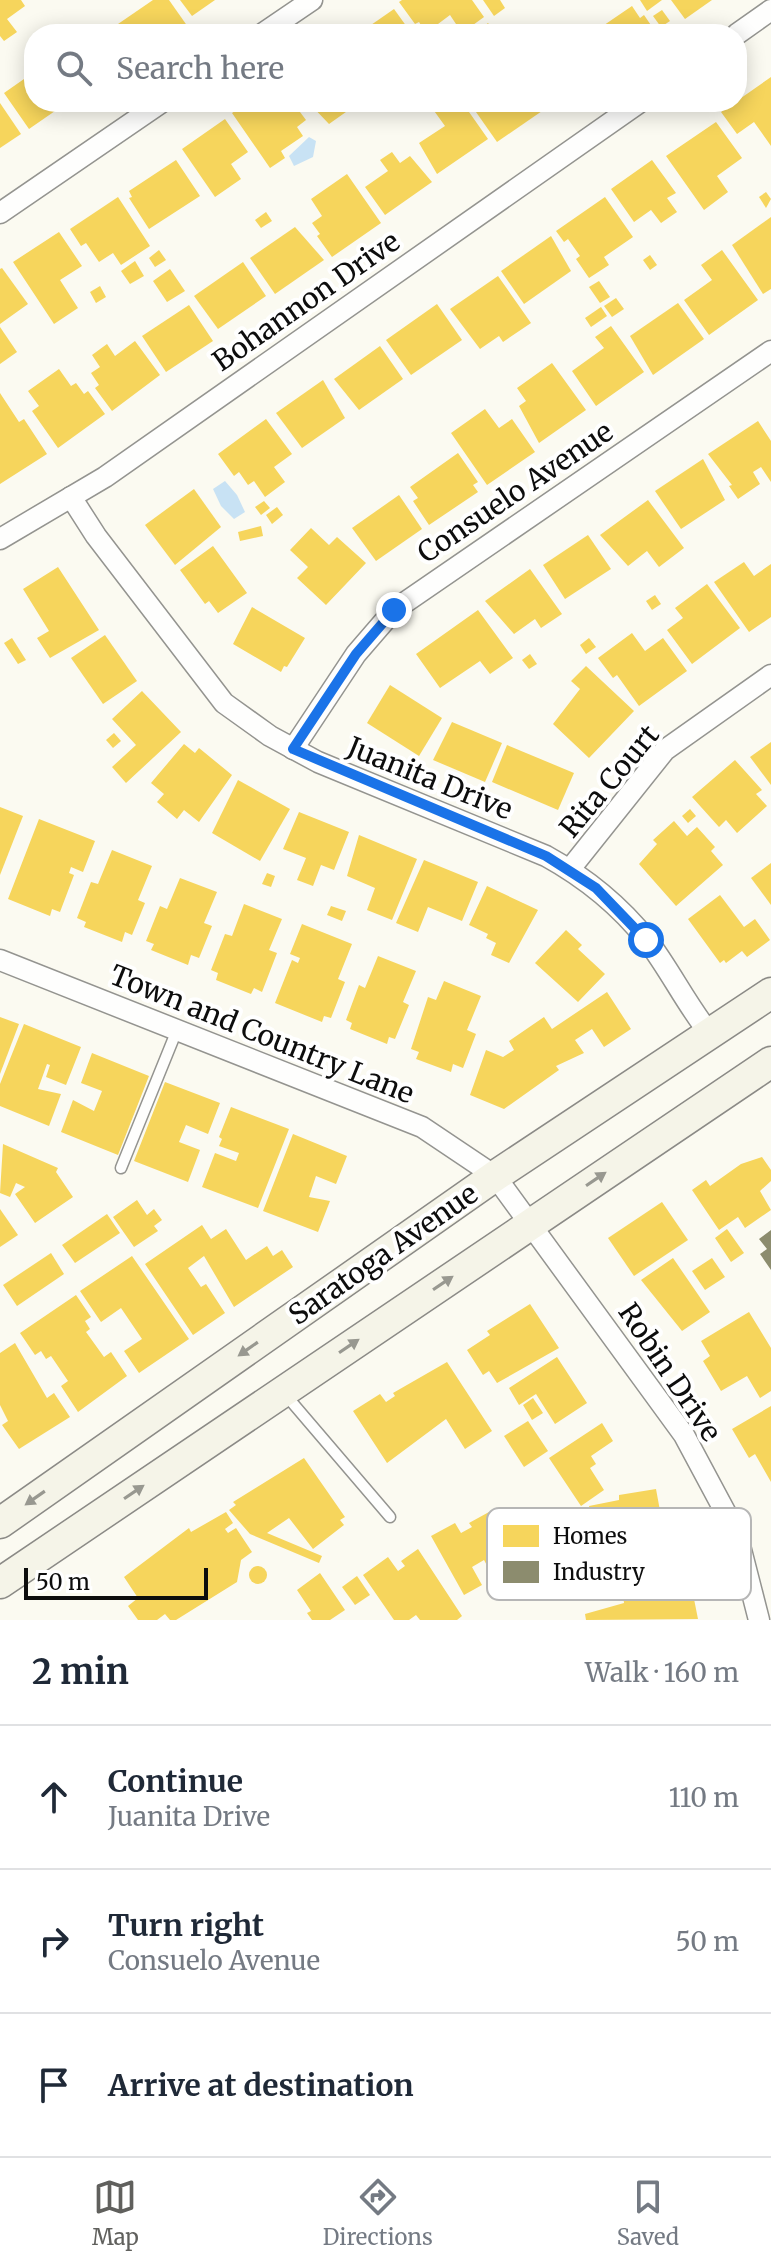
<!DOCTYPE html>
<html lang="en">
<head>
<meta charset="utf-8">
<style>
  :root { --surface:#fff; --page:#f2f2f3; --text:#1f2937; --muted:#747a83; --line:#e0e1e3; --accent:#60605d }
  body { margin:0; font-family:Merriweather,serif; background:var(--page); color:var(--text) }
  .scale { position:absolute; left:24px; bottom:20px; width:184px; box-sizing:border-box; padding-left:8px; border:4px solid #0d0d0d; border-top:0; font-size:22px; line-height:28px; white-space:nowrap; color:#0d0d0d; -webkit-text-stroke:6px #fff; paint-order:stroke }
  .stop { position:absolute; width:24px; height:24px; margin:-18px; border:6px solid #1a73e8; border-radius:50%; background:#fff }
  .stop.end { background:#1a73e8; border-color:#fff; box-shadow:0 2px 8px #0008 }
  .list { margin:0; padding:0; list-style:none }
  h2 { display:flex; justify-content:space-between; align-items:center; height:104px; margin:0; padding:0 32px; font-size:34px }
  h2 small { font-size:26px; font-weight:400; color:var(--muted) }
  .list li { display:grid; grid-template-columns:52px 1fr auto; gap:24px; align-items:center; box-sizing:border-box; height:144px; padding:0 32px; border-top:2px solid var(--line) }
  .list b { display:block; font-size:30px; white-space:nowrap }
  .list p { margin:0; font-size:26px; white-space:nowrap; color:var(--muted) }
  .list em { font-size:26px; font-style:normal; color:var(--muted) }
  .icon { flex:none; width:44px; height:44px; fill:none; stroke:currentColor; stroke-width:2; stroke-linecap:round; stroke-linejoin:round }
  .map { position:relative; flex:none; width:771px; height:1620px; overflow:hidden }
  .search { position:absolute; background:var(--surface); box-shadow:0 4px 20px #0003; left:24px; right:24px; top:24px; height:88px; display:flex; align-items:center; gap:20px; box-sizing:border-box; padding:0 28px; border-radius:32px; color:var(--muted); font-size:30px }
  .sheet { height:536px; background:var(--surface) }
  nav { display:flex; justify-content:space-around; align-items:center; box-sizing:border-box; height:112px; border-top:2px solid var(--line); background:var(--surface); font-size:22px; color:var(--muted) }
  nav a { display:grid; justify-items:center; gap:4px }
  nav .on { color:var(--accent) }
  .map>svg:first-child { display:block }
</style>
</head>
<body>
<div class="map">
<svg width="771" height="1620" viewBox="0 0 771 1620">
  <rect width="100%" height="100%" fill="#fbfaf1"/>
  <g fill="#c8e2f4">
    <polygon points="309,137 316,141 313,157 294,166 289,156"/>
    <polygon points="225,481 237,495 245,512 234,519 221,506 213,489"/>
  </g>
  <g fill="#f6d55c">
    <polygon points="0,0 21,0 25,6 7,19 17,32 4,41 0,36"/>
    <polygon points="153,0 169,0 188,27 178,34 126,34 118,24"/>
    <polygon points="180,0 215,0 192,16"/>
    <polygon points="402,0 472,0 484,17 462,33 450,15 426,33 419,22 415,24 399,2"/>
    <polygon points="483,0 500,0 505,8 494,16"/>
    <polygon points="640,0 662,0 647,11"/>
    <polygon points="671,0 712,0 685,19"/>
    <polygon points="632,6 640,18 644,15 657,34 591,34"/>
    <polygon points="394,9 412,34 358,34"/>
    <polygon points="662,10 670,21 661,27 653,16"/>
    <polygon points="488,23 496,34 484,34 480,29"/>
    <polygon points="34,72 34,102 68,102 29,129 4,93"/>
    <polygon points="771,77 771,146 754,122 737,134 721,112"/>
    <polygon points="248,102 297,102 294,104 306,120 297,127 303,136 281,151 285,158 270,168 232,113"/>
    <polygon points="308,102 370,102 357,111 353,107 329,124"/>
    <polygon points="441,102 462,102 488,139 437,174 419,143 445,126 432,108"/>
    <polygon points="469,102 540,102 545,109 497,142"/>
    <polygon points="0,103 21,134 0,148"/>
    <polygon points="225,119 248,152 231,164 241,179 215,197 182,149"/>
    <polygon points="716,122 742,158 717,176 728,192 704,210 666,156"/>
    <polygon points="392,152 400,163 410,156 432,182 385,215 365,187 388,171 380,160"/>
    <polygon points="176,160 200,196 149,229 129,198 132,197 129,191"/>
    <polygon points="652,160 676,193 667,198 677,212 661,223 651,210 634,222 611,189"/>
    <polygon points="347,174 381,223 332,257 317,236 320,234 312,223 322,216 311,199"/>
    <polygon points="766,192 771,199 766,208 759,197"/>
    <polygon points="118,197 150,246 121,265 113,253 99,262 86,243 81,246 70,229"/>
    <polygon points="605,197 633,237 604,257 609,265 589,278 576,259 580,256 568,239 564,242 556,231"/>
    <polygon points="266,212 272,221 261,228 255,220"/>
    <polygon points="771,217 771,289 763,294 732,245"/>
    <polygon points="295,227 324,260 275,294 250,258"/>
    <polygon points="59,232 82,266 60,280 78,308 54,324 13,262"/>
    <polygon points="551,236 571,271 524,304 501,271"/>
    <polygon points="159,250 166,260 155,267 149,258"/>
    <polygon points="722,250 758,300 709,335 684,300 712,280 701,265"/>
    <polygon points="650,255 657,265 650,270 643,260"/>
    <polygon points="135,261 144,276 130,284 121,271"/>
    <polygon points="243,262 266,296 218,329 194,296"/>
    <polygon points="2,268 28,304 0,324 0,269"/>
    <polygon points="170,269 185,291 167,302 153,281"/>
    <polygon points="498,276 531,323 503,342 499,336 480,349 450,309"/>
    <polygon points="599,281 610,297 600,303 589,287"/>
    <polygon points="100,286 106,297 96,303 90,292"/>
    <polygon points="616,298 624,309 612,317 604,306"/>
    <polygon points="678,303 704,339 653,375 630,336"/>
    <polygon points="437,304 462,340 411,375 386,340"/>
    <polygon points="189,305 213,341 166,372 142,336"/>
    <polygon points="601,307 607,316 591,327 585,318"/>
    <polygon points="611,326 644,372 596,406 572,371 604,348 595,337"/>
    <polygon points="0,327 17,352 0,364"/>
    <polygon points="135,341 160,375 112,411 95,388 99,385 91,373 100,367 92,355 107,344 115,356"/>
    <polygon points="380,346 403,379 359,410 334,379"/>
    <polygon points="552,363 586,410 539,443 519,406 526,401 517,388"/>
    <polygon points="59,369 71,386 76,383 84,394 88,391 105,414 58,448 32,411 39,406 28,391"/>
    <polygon points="323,380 345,418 302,448 276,413"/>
    <polygon points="0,393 19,422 24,419 47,454 0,484"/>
    <polygon points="485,409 499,428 512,419 535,452 487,485 451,433"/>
    <polygon points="266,419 292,454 274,467 285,482 265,497 254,481 248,485 239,472 234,476 218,454"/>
    <polygon points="758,421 771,441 771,482 761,467 753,472 760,484 738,499 729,486 732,485 708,454"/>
    <polygon points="458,453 478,482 473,485 478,492 429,525 413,501 418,498 410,487"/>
    <polygon points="703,459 725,500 681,529 655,491"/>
    <polygon points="194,489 221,527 175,565 145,525"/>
    <polygon points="399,495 422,529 376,561 352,528"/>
    <polygon points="648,500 684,548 659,567 647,551 628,566 600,535"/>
    <polygon points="264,501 270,508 261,515 255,507"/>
    <polygon points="277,507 283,515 272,524 266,515"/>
    <polygon points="261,526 263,536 240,541 238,532"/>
    <polygon points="311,528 329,545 337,537 366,563 326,605 297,578 308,567 290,550"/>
    <polygon points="588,535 611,569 565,599 543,565"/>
    <polygon points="213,546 247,593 218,613 209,601 205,604 180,570"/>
    <polygon points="744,562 754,576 771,564 771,617 749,632 714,582"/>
    <polygon points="58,567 99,630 50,658 37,638 49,631 23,589"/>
    <polygon points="530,569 562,614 541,628 535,619 514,634 485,601"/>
    <polygon points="707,584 740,628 692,664 667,630 683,618 675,608"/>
    <polygon points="655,595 661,604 652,610 646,601"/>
    <polygon points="252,607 305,638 287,667 284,666 281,672 233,644"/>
    <polygon points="478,610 513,658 490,674 480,661 440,688 416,654"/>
    <polygon points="632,633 645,651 663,638 687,671 639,706 617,675 613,678 598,658"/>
    <polygon points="105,635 137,681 103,704 71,658"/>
    <polygon points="12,638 26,660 18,664 4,643"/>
    <polygon points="589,638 596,647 586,654 580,645"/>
    <polygon points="530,654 537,664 529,669 522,660"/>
    <polygon points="586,666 634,711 589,758 553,724 580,689 571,681"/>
    <polygon points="390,685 442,718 419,756 367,723"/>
    <polygon points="142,691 181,732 126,783 112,767 136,745 112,719"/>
    <polygon points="452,722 502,743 485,782 433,760"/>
    <polygon points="114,733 121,741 113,748 106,740"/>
    <polygon points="771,742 771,785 750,757"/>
    <polygon points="184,744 195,753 199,748 232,775 199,822 184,810 177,819 157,802 164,794 151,783"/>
    <polygon points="507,745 574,773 558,810 492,782"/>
    <polygon points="735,760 762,790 756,794 767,806 737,833 726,820 719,827 692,797"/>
    <polygon points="238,780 290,809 260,861 212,833"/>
    <polygon points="0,807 23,816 0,875"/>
    <polygon points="690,809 696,816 688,823 682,816"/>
    <polygon points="299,812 349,832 334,870 321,865 313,886 297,880 306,858 283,849"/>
    <polygon points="39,819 95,841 83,872 71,867 69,873 74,875 60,912 52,909 50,916 8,899"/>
    <polygon points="674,821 687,836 697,827 715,847 711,851 723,865 676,906 639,864 657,844 653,840"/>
    <polygon points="359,835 417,859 392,920 367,910 375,888 347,876"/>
    <polygon points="112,850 152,866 138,900 145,903 132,935 125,932 122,942 84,927 86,922 77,918 91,882 98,884"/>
    <polygon points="424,860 478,882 462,921 428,907 418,932 396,923"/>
    <polygon points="771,863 771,905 751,878"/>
    <polygon points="267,873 275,876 271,887 262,884"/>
    <polygon points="180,878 217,892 204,923 212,926 199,958 191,955 188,965 151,950 154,944 146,941 160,906 167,909"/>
    <polygon points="487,886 538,910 509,963 491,955 496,943 486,938 488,934 469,925"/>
    <polygon points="720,895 744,927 755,919 770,940 747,957 742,951 726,963 724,960 720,963 688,919"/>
    <polygon points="244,904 282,919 269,950 277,953 262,992 254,988 251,994 216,980 218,973 211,970 225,934 232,936"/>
    <polygon points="331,906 346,911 342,921 327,915"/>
    <polygon points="302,924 352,944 338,979 345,982 331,1018 324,1016 322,1022 275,1003 292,960 298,963 300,958 290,954"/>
    <polygon points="566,930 582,945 578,949 605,974 578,1002 535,963"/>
    <polygon points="378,956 416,971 403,1002 409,1005 395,1039 389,1037 387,1044 350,1029 352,1023 346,1020 359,985 365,988"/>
    <polygon points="444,981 481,996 467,1030 476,1034 463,1068 453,1064 451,1072 416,1059 419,1052 411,1049 428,997 436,1000"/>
    <polygon points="607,992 631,1029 604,1047 592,1029 575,1040 584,1053 556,1066 559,1070 504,1109 470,1095 486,1050 503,1057 514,1050 509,1041 544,1017 552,1029"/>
    <polygon points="0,1017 19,1024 0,1074"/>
    <polygon points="24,1024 81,1047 66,1085 46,1077 50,1065 47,1064 38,1089 61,1094 49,1126 0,1106 0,1084"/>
    <polygon points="92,1053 149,1076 118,1155 61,1132 73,1100 94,1111 102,1091 81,1083"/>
    <polygon points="165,1082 220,1103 208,1134 186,1125 179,1142 200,1150 188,1182 134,1161"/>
    <polygon points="231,1107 289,1129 258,1208 202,1187 215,1153 236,1161 239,1153 219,1146 222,1139 219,1137"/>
    <polygon points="293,1134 347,1156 336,1184 316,1176 309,1197 330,1201 318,1232 263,1211"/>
    <polygon points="3,1144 58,1168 56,1172 73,1197 35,1223 15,1194 25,1187 16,1183 10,1197 0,1193"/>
    <polygon points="762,1157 771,1170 771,1181 760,1191 771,1210 745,1228 738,1217 719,1230 692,1190 706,1180 710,1186 741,1164"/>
    <polygon points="137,1200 147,1215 154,1209 162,1220 154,1226 158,1231 134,1247 113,1217"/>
    <polygon points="662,1202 688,1240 634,1276 608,1238"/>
    <polygon points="0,1209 18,1235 0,1247"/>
    <polygon points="107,1214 120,1233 75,1263 62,1245"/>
    <polygon points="202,1225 211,1239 226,1229 246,1260 267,1246 273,1256 282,1250 293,1267 234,1307 204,1256 188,1268 201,1287 206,1284 225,1313 193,1335 145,1264"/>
    <polygon points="727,1229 744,1253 731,1262 715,1238"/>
    <polygon points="51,1253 64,1274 17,1306 3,1285"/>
    <polygon points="132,1256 189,1339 139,1373 124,1351 142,1339 121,1308 101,1322 80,1291"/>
    <polygon points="673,1258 710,1312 682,1331 641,1280"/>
    <polygon points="712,1258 725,1277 705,1290 692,1271"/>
    <polygon points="76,1295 91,1317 85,1321 90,1329 86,1332 104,1357 111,1352 127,1376 78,1412 61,1386 68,1381 51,1356 46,1359 41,1351 35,1355 20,1333"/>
    <polygon points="530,1304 559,1348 497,1383 489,1371 483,1375 467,1350 490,1335 487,1331"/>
    <polygon points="749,1312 771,1348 771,1391 760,1398 747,1376 721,1391 703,1361 710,1356 701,1341"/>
    <polygon points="15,1343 47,1398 54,1393 70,1417 19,1449 2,1425 8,1421 0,1405 0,1353"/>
    <polygon points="557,1357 587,1403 555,1424 536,1394 519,1405 509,1388"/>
    <polygon points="447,1362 492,1431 465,1449 446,1419 387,1463 353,1411 380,1394 386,1402 395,1396 393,1393"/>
    <polygon points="533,1398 543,1413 532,1420 523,1405"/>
    <polygon points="771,1406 771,1482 755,1454 749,1458 732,1429"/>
    <polygon points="528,1421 548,1451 524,1467 504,1436"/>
    <polygon points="602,1423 613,1441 591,1456 596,1464 590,1468 604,1490 581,1506 549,1458"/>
    <polygon points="304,1458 345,1517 340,1520 344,1525 313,1549 289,1518 267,1533 322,1556 319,1563 250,1534 229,1510 236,1505 233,1502"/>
    <polygon points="656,1489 668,1554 600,1566 595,1541 591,1542 589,1533 594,1532 589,1506 619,1500 619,1495"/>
    <polygon points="226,1512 233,1523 225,1529 228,1533 236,1528 252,1552 241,1560 237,1582 176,1620 170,1620 165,1614 157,1620 138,1620 128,1606 138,1598 124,1577 189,1528 191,1532"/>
    <polygon points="489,1512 526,1577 501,1591 484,1560 472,1567 482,1585 464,1595 431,1536 455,1523 461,1533 472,1527 469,1523"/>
    <polygon points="418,1549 462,1616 457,1620 420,1620 416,1615 409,1620 394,1620 363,1575 388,1557 398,1571 405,1566 401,1561"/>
    <polygon points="654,1565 659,1590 691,1584 698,1619 586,1620 585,1614 624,1603 623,1595 606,1599 602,1579"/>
    <circle cx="258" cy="1575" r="9"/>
    <polygon points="320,1573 345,1610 330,1620 312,1620 307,1613 311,1611 297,1590"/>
    <polygon points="357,1576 370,1595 355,1605 342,1587"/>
  </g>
  <polygon fill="#8c8c6e" points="771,1230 771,1270 760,1254 767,1249 759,1239"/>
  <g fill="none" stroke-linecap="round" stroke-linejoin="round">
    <defs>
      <g id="service">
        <polyline points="121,1168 177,1030"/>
        <polyline points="284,1393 390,1517"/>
      </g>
      <g id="minor">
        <polyline points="262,34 312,0"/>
        <polyline points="737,34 771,10"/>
        <polyline points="0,213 162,102"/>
        <path d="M71 497 96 536 224 703 270 736 318 762 546 856C584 877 620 906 647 940 670 970 686 1004 710 1034"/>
        <polyline points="0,539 105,477 640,102"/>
        <polyline points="293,749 356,654 394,610 771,351"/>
        <polyline points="570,869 665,750 771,675"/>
        <polyline points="0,960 422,1127 495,1176 684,1435 737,1534 759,1620"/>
      </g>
      <g id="secondary">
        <polyline points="0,1523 495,1176 771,993"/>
        <polyline points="0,1583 771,1062"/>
      </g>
    </defs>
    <use href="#service" stroke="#949490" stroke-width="13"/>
    <use href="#minor" stroke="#949490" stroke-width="23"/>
    <use href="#secondary" stroke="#8b8a86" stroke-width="33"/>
    <use href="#service" stroke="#fefefd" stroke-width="10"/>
    <use href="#minor" stroke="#fefefd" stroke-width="20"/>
    <use href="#secondary" stroke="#f5f4e8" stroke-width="30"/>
  </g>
  <defs><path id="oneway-solid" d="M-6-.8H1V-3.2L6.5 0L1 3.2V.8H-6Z" transform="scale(2)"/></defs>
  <g fill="#989890">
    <use href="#oneway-solid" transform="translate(596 1179) rotate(-34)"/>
    <use href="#oneway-solid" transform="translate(443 1283) rotate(-34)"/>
    <use href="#oneway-solid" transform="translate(349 1346) rotate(-34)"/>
    <use href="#oneway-solid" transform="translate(248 1349) rotate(145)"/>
    <use href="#oneway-solid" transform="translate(134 1492) rotate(-34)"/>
    <use href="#oneway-solid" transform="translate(35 1498) rotate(145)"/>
  </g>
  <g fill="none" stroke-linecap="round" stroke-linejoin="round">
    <polyline stroke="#1a73e8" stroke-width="10" points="394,610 356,654 293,749 546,856 596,888 646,940"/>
  </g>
  <g text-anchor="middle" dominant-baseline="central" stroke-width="8" stroke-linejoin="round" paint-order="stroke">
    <g font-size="28" fill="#0d0d0d" stroke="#fff">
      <text transform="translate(306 301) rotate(-35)">Bohannon Drive</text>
      <text transform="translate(515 492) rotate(-34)">Consuelo Avenue</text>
      <text transform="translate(430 778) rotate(22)">Juanita Drive</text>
      <text transform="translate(609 781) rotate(-50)">Rita Court</text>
      <text transform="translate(262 1034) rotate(22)">Town and Country Lane</text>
      <text transform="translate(383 1254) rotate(-35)">Saratoga Avenue</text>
      <text transform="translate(670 1372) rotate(56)">Robin Drive</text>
    </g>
  </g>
  <rect x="487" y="1508" width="264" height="92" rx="12" fill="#fff" stroke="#b6b6b6" stroke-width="2"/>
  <rect x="503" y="1525" width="36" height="22" fill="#f6d55c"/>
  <rect x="503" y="1561" width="36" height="22" fill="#8c8c6e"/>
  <g font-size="22" fill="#0d0d0d">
    <text x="553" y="1544">Homes</text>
    <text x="553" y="1580">Industry</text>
  </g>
</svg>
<div class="scale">50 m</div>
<div class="stop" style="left:646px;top:940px"></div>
<div class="stop end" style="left:394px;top:610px"></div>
<div class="search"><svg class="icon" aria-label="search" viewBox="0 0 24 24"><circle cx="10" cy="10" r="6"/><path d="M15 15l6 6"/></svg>Search here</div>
</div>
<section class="sheet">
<h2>2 min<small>Walk · 160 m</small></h2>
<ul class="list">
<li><svg class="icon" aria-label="ahead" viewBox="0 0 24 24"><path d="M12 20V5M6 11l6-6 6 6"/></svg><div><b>Continue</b><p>Juanita Drive</p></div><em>110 m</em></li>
<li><svg class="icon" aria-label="right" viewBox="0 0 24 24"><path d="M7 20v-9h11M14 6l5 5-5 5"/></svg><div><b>Turn right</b><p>Consuelo Avenue</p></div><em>50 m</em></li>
<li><svg class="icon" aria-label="arrive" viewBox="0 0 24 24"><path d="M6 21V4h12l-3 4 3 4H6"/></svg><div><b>Arrive at destination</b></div></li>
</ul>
</section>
<nav>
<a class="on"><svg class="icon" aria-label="map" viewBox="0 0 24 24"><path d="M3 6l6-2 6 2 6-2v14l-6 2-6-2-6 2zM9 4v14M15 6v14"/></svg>Map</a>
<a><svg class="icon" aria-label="directions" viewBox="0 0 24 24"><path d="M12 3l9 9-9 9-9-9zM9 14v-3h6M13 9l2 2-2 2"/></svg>Directions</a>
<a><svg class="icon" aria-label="saved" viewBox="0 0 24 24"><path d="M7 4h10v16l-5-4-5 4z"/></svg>Saved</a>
</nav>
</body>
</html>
